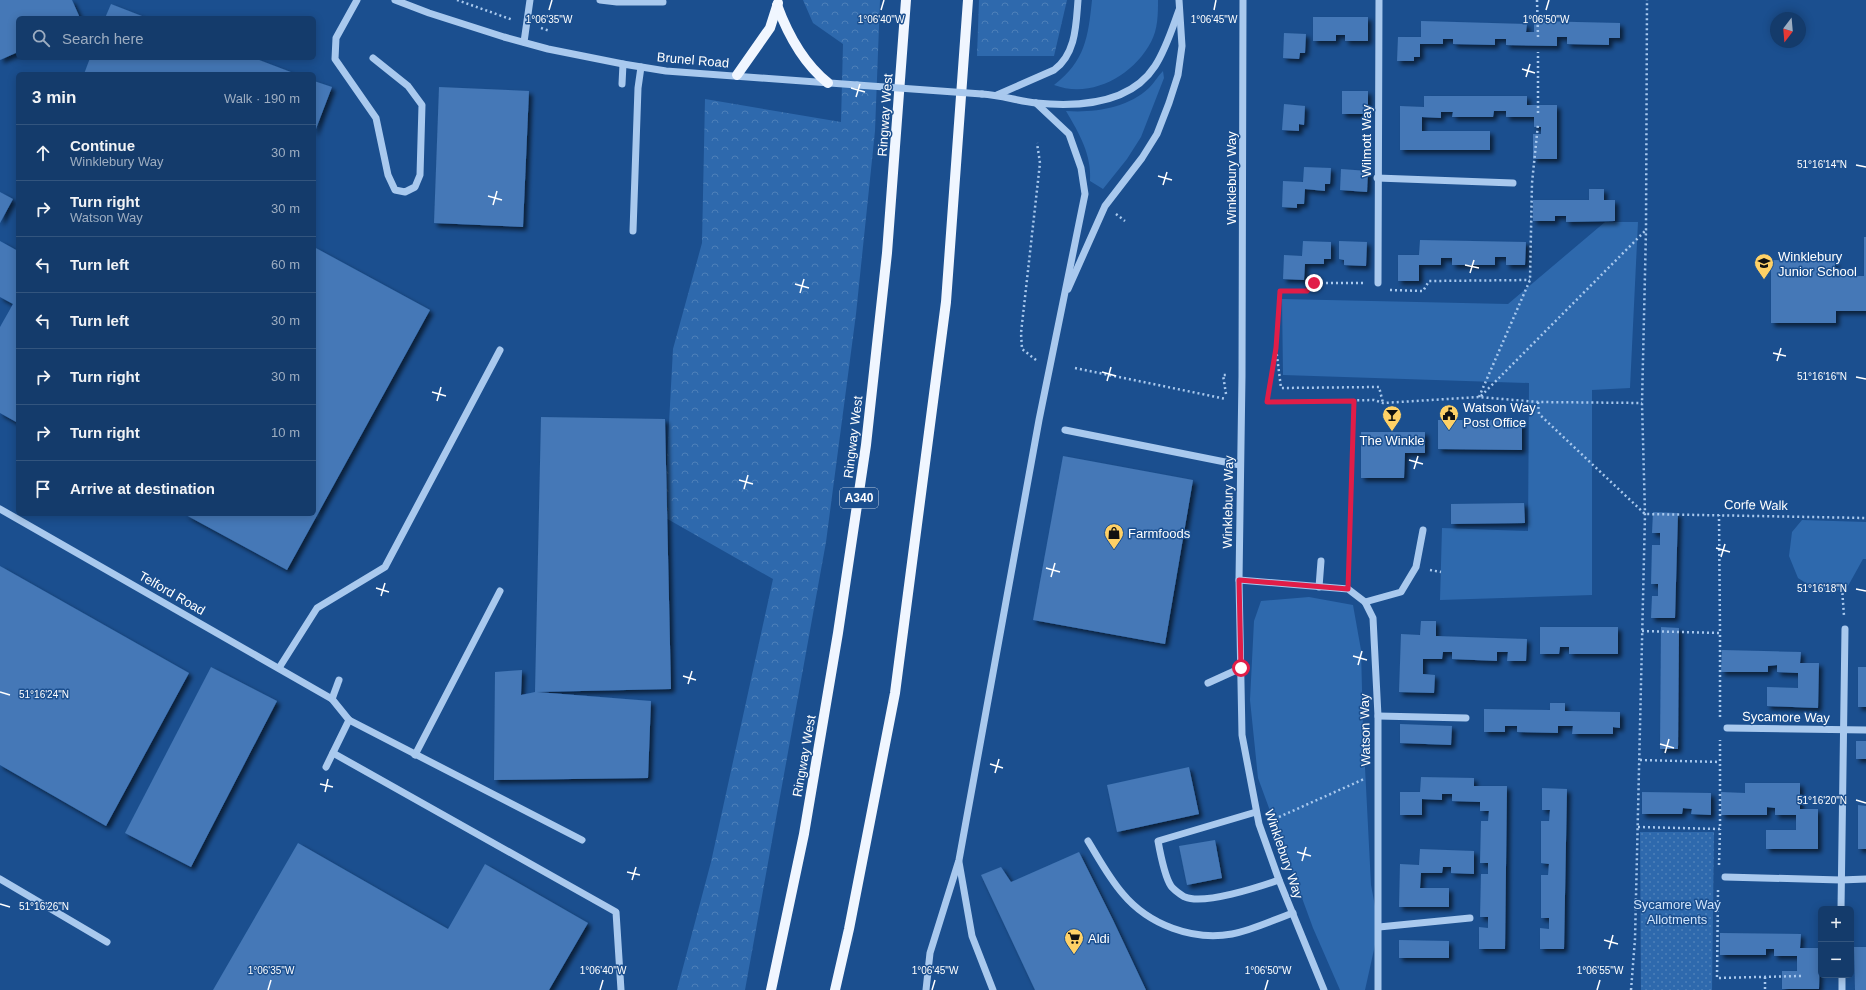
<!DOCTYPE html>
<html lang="en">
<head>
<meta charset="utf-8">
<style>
  :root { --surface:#143b6b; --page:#214673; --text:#f1f3f6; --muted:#9dadc1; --line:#33557e }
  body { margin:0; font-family:Arial,sans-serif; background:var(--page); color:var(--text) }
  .controls { position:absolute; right:12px; bottom:12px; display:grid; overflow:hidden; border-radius:6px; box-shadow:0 2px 10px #0003 }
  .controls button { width:36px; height:36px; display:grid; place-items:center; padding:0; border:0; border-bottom:1px solid var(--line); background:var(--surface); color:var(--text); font:20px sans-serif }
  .compass { position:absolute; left:1770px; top:12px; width:36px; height:36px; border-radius:50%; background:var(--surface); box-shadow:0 2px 10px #0003; rotate:196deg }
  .stop { position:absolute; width:12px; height:12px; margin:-9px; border:3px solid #e11d48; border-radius:50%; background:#fff }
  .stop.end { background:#e11d48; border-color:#fff; box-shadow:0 1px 4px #0008 }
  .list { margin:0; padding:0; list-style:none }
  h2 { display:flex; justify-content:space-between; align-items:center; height:52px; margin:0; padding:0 16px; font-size:17px }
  h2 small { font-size:13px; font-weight:400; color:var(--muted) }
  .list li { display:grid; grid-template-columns:26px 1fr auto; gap:12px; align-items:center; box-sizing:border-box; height:56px; padding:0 16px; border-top:1px solid var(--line) }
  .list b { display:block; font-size:15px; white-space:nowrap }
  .list p { margin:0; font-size:13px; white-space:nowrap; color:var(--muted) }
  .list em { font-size:13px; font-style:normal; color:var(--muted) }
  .icon { flex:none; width:22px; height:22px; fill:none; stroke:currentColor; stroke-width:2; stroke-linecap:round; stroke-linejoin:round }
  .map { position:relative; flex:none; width:1866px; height:990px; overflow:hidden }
  .search { position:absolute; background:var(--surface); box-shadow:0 2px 10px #0003; left:16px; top:16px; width:300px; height:44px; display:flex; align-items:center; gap:10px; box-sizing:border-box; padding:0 14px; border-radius:6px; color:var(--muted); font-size:15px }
  .panel { position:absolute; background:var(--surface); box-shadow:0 2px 10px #0003; left:16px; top:72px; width:300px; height:444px; border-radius:6px }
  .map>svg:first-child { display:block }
</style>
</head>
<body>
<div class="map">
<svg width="1866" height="990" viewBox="0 0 1866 990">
  <defs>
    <pattern id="forest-crowns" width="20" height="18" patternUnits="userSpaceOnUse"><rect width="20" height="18" fill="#2e69ad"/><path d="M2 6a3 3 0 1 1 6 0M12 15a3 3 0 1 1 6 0" fill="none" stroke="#4d80b9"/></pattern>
    <pattern id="garden-dots" width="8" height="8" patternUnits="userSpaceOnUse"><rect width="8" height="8" fill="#2e69ad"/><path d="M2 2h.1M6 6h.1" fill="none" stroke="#4d80b9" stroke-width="1.8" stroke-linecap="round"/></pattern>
    <filter id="shadow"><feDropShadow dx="3.5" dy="3.5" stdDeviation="2" flood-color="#0009"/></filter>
  </defs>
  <rect width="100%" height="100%" fill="#1b4f8f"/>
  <g fill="#2e69ad">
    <path d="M1092 0H1158C1158 14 1158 29 1151 42 1133 76 1091 99 1054 85 1085 61 1088 38 1092 0Z"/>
    <path d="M1163 71 1164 78 1141 137 1127 159 1103 189 1090 181C1092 155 1079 133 1066 111 1094 113 1128 108 1149 88 1154 83 1158 76 1163 71Z"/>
    <polygon points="1605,222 1638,222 1630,388 1592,390 1592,595 1440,600 1442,528 1528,531 1529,383 1283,375 1282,299 1508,304"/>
    <polygon points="1802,520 1866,522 1866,559 1863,559 1848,586 1834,592 1815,589 1798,578 1789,556 1792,532"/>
    <polygon points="1309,597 1353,605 1361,650 1363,728 1371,885 1379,927 1365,990 1340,990 1313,928 1258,778 1250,700 1254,621 1261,601"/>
  </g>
  <g fill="url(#forest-crowns)">
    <polygon points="803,0 880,0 875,131 856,314 826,542 745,990 677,990 711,862 773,579 664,517 673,349 702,243 705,99 841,122 843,44 813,23"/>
    <polygon points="979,0 1067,0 1054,56 977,56"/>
  </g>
  <polygon fill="url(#garden-dots)" points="1640,832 1714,832 1712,990 1641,990"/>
  <g fill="#4478b7" filter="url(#shadow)">
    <polygon points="0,0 72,0 80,18 18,18 18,52 0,60"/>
    <polygon points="111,4 147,18 105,18"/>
    <polygon points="1313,17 1368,17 1368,41 1345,41 1345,35 1336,35 1336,41 1313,41"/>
    <polygon points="1421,21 1527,24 1526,32 1534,32 1534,21 1620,23 1620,38 1609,38 1609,45 1567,44 1567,37 1557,37 1557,46 1506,45 1506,39 1495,39 1495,45 1453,44 1453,39 1443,39 1443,44 1420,44 1420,57 1414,57 1414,61 1397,61 1398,37 1421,37"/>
    <polygon points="1284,33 1306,34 1305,53 1300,53 1299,59 1283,58"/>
    <polygon points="90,58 254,58 296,74 84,74"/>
    <polygon points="314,81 332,87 314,134"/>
    <polygon points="439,87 529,91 523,227 434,223"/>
    <rect x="1342" y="91" width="26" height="23"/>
    <polygon points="1424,96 1527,96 1527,105 1557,105 1557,159 1533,159 1533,134 1541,134 1541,127 1534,127 1534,117 1506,117 1506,111 1494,111 1493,117 1452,117 1453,112 1441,112 1441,118 1422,117 1422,131 1490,131 1490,150 1400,150 1400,106 1424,107"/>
    <polygon points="1284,104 1305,106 1304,125 1299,124 1299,131 1282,130"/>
    <polygon points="1304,167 1331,168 1330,184 1325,184 1325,191 1305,189 1304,204 1297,204 1297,208 1282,207 1283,181 1303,182"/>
    <polygon points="1341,169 1368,171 1367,192 1340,190"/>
    <polygon points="1589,189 1604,189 1604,200 1615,200 1615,221 1566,222 1566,216 1555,216 1555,221 1533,221 1533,200 1589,200"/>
    <polygon points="0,192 13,199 0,223"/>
    <polygon points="1864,237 1866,237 1866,311 1836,311 1836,323 1771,323 1771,260 1835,261 1835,276 1864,276"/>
    <polygon points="1420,240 1526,242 1525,265 1506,265 1506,257 1495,257 1495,265 1452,265 1452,258 1441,258 1441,265 1419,265 1419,281 1398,281 1398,255 1419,255"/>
    <polygon points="0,241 18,251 18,423 0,413 0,327 13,304 0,297"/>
    <polygon points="1303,241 1331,242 1331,259 1324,259 1324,264 1305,264 1304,280 1283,279 1284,255 1302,256"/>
    <polygon points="1339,241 1367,242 1366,266 1344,265 1344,260 1339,259"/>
    <polygon points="314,247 430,310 287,570 184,514 314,514"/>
    <polygon points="541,417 665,419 671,689 537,692 651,701 648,778 494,780 495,672 522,670 521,695 535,692"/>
    <polygon points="1438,420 1522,420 1522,450 1438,449"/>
    <polygon points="1361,432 1425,432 1425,453 1405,453 1404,478 1361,478"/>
    <polygon points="1063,456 1193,480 1165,644 1033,620"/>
    <polygon points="1524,503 1525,523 1451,524 1451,504"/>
    <polygon points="1653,512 1678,513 1675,618 1651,618 1652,596 1658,596 1658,584 1651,584 1652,545 1660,545 1660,533 1652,533"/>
    <polygon points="0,566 189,673 106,826 0,765"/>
    <polygon points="1421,621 1436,621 1436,636 1527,639 1526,661 1507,661 1508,652 1497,652 1497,661 1452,659 1452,652 1443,652 1442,659 1423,659 1423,674 1435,675 1434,693 1399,692 1401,634 1420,635"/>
    <polygon points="1540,627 1618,627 1618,654 1569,654 1569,647 1560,647 1559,654 1540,654"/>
    <polygon points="1661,627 1679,628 1678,749 1660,749"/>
    <polygon points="1722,650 1801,652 1800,663 1819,663 1818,708 1767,706 1767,687 1798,688 1798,673 1777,672 1777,665 1768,666 1768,672 1721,672"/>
    <polygon points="211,667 277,701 191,867 125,833"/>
    <rect x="1858" y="667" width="8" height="40"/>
    <polygon points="1550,703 1565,703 1565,711 1620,712 1620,728 1613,727 1613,734 1572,734 1573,726 1558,726 1558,733 1517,732 1517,726 1505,726 1505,732 1484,732 1484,709 1550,710"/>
    <polygon points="1400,724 1452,726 1451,745 1400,743"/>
    <rect x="1856" y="741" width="10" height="18"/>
    <polygon points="1189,767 1199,814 1117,832 1107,785"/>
    <polygon points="1421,777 1474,778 1474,786 1507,786 1505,949 1479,949 1479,927 1488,928 1488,917 1480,917 1481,874 1488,874 1488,863 1480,863 1481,821 1488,821 1489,811 1480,811 1480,802 1452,801 1452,794 1442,794 1442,800 1422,799 1422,815 1400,815 1400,792 1420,792"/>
    <polygon points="1745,783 1800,783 1800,809 1818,809 1818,849 1766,849 1766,830 1796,830 1796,815 1775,815 1775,808 1767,807 1767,815 1721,815 1721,792 1745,793"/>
    <polygon points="1542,788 1567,789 1564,949 1540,949 1540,928 1549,929 1549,918 1541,918 1541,875 1548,875 1549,864 1541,863 1541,821 1549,821 1550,810 1542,810"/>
    <polygon points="1642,792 1711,793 1711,815 1691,814 1692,809 1683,808 1682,814 1642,814"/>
    <polygon points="1858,805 1866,806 1866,849 1858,849"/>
    <polygon points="1215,840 1222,878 1187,885 1179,846"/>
    <polygon points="298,843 448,929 485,864 588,923 549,990 213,990"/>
    <polygon points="1420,849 1474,851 1474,874 1451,873 1451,867 1443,867 1442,873 1421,873 1420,888 1449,888 1449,907 1399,907 1400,864 1419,865"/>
    <polygon points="1079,852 1113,920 1146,990 1035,990 981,875 1001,867 1011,882"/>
    <polygon points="1720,933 1801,934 1800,948 1820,948 1819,989 1782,989 1782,971 1797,971 1797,956 1774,956 1774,949 1766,949 1766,955 1720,955"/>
    <polygon points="1399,940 1449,941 1449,958 1399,958"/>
    <polygon points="1854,947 1866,947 1866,990 1855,990"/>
  </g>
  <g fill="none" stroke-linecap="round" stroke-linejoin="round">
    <g stroke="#a9c9ee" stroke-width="2.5" stroke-dasharray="2 3" stroke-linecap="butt">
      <polyline points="457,0 513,20"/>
      <polyline points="1537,0 1538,37"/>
      <polyline points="541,28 550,31"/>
      <polyline points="1538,113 1538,52"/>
      <polyline points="1116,214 1125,221"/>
      <polyline points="1363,283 1314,283 1307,291 1280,291 1276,348 1281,388 1379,387 1383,403"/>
      <polyline points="1390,290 1423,291 1429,281 1530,280"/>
      <polyline points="1276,348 1267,402 1374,400 1383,403 1479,397 1538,402 1642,403"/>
      <polyline points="1036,360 1022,349 1021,333 1040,163 1037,143"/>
      <polyline points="1075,368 1226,399"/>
      <polyline points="1226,394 1223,375 1228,375"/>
      <polyline points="1481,396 1646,230"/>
      <polyline points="1479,397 1530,280 1532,183 1538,124"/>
      <polyline points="1538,402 1539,414 1645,514 1866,518"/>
      <polyline points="1430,570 1441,572"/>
      <polyline points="1349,574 1354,401"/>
      <polyline points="1842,588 1844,616"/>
      <polyline points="1642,631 1720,633 1719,515"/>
      <polyline points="1720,717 1720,633"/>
      <polyline points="1640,760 1720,762"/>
      <polyline points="1279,817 1364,779"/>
      <polyline points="1638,827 1720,829 1720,740"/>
      <polyline points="1719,865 1720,829"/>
      <polyline points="1718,890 1717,978 1801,976"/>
      <polyline points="1765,977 1765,990"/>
      <polyline points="1631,990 1635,939 1645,514 1642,403 1646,230 1647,0"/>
    </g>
    <g stroke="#a9c9ee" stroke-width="7">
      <polyline points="357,0 336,38 335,59 376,118 388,175 395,190 405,192 415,187 420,175 422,105 408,86 373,58"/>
      <polyline points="395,0 429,13 504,37 548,49 623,64 666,71 857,85"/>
      <polyline points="600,0 617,2 663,2"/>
      <polyline points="1243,0 1242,376 1239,580 1242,735 1259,824 1279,880 1324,990"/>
      <polyline points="524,42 530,0"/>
      <polyline points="622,84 623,64"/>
      <path d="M982 94C1000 95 1018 101 1036 103 1077 107 1130 105 1155 66 1166 49 1172 29 1179 10"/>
      <path d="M997 95 1054 70C1076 54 1076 25 1078 0"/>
      <polyline points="1377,178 1513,183"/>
      <polyline points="633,231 638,88 641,67"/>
      <polyline points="1378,283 1379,0"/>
      <polyline points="1068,289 1105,206 1142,158 1157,134 1169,103 1178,75 1182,46 1179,0"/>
      <polyline points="1065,430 1240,465"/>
      <polyline points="0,509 332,699 349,720 582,840"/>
      <polyline points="1239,580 1348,589 1365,602 1373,618 1378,716 1378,990"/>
      <polyline points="1319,587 1321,561"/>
      <polyline points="1365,602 1401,592 1416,567 1423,530"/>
      <polyline points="279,668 317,608 385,567 500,350"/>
      <polyline points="1208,683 1241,668"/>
      <polyline points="332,699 339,680"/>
      <polyline points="1378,716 1466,718"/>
      <polyline points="1727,728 1866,730"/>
      <polyline points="333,753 616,912 621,990"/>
      <polyline points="415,755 500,591"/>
      <polyline points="326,767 349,720"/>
      <path d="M1256 812 1158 841C1160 852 1165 877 1171 886 1173 889 1182 896 1185 897 1204 905 1259 887 1279 880"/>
      <path d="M1088 841C1099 859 1109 878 1123 894 1149 925 1193 941 1232 934 1253 930 1273 920 1293 913"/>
      <polyline points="959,862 972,936 993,990"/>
      <polyline points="1725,877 1841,880 1866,879"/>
      <polyline points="0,879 107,942"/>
      <polyline points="1841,909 1845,629"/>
      <polyline points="1379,927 1470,918"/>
      <polyline points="1842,975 1842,990"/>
      <polyline points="926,990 930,953 959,860 1039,420 1085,194 1081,168 1069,134 1036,103"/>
    </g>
    <g stroke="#f0f6ff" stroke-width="10">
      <path d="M777 5C788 35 803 63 828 83"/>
      <polyline points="737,75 770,28 778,3"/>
      <polyline points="771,990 804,834 838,633 866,445 887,253 906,0"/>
      <polyline points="835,990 849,929 895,693 946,302 968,0"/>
    </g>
    <polyline stroke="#a9c9ee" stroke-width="7" points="857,85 982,94"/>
  </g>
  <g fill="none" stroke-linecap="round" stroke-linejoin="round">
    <polyline stroke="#e11d48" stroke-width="5" points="1241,668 1239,580 1348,589 1354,401 1267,402 1276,348 1280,291 1307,291 1314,283"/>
  </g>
  <path fill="none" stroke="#fff" stroke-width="1.5" d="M549 10 552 0M881 10 884 0M1214 10 1216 0M1546 10 1549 0M1522 69 1535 73M1526 77 1530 64M851 88 865 92M856 97 860 84M1856 165 1866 167M1158 176 1172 180M1163 185 1167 172M488 196 502 200M493 205 497 191M1465 265 1479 268M1470 273 1474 260M795 284 809 288M800 293 804 279M1773 353 1786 356M1777 361 1781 348M1102 372 1116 376M1856 377 1866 379M1107 381 1111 367M432 392 446 396M437 401 441 387M1409 460 1423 464M1414 469 1418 456M739 480 753 484M744 489 748 475M1716 548 1730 552M1721 557 1725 544M1046 568 1060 572M1051 577 1055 563M376 588 389 592M1856 589 1866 591M381 596 385 583M1353 656 1367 660M1358 665 1362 651M683 676 696 680M688 684 692 671M0 692 10 695M1660 744 1674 748M1665 753 1669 739M990 764 1003 768M995 773 999 759M320 784 333 787M325 792 328 779M1856 800 1866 803M1297 852 1311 856M1302 861 1306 847M627 872 640 875M632 880 636 867M0 904 10 907M1604 940 1618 944M1609 949 1613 935M268 990 271 980M600 990 603 980M932 990 935 980M1265 990 1268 980M1597 990 1600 980"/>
  <defs>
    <symbol id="school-pin" viewBox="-11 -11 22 30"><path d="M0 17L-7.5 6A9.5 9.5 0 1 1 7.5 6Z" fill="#ffd166" stroke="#1b4f8f"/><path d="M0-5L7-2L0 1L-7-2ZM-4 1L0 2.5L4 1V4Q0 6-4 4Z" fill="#111"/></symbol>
    <symbol id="civic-pin" viewBox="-11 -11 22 30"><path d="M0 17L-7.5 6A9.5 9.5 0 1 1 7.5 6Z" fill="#ffd166" stroke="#1b4f8f"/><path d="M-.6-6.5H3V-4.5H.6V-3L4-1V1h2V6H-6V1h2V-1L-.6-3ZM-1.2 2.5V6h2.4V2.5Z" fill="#111"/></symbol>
    <symbol id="bar-pin" viewBox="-11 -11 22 30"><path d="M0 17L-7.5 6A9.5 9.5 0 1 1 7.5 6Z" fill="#ffd166" stroke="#1b4f8f"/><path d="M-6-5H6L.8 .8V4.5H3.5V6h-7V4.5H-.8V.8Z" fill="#111"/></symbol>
    <symbol id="shop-pin" viewBox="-11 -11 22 30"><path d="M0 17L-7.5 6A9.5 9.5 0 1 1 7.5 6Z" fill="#ffd166" stroke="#1b4f8f"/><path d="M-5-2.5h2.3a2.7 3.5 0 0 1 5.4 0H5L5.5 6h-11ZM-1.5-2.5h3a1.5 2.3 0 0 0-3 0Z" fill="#111"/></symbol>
    <symbol id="supermarket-pin" viewBox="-11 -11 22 30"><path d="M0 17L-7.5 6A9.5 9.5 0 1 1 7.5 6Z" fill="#ffd166" stroke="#1b4f8f"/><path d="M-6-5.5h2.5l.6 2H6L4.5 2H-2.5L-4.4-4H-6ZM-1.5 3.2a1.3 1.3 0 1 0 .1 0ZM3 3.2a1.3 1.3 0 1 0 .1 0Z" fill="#111"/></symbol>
  </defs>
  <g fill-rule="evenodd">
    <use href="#school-pin" x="1753" y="252" width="22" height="30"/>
    <use href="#civic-pin" x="1438" y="403" width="22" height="30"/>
    <use href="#bar-pin" x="1381" y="404" width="22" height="30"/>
    <use href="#shop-pin" x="1103" y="522" width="22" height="30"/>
    <use href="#supermarket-pin" x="1063" y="927" width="22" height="30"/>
  </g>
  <g text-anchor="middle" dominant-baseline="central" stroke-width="3" stroke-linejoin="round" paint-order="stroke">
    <rect fill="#1b4f8f" stroke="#bbcadd" stroke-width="1" x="840" y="488" width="38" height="20" rx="3"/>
    <g font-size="12" font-weight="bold" fill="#fff">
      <text x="859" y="498">A340</text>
    </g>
    <g font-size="13" fill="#fff" stroke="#1b4f8f">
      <text transform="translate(693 60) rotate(5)">Brunel Road</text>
      <text transform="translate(885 115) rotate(-86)">Ringway West</text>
      <text transform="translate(1366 141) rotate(-90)">Wilmott Way</text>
      <text transform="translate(1231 178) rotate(-90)">Winklebury Way</text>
      <text transform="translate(853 437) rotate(-83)">Ringway West</text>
      <text transform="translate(1228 502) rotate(-89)">Winklebury Way</text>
      <text transform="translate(1756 505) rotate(1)">Corfe Walk</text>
      <text transform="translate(172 593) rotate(30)">Telford Road</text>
      <text transform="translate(1786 717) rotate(1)">Sycamore Way</text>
      <text transform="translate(1365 730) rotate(-91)">Watson Way</text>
      <text transform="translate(804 756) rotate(-80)">Ringway West</text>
      <text transform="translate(1284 854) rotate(71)">Winklebury Way</text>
    </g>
    <g font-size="13" fill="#fff" stroke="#1b4f8f" text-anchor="start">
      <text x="1778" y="256">Winklebury<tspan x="1778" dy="15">Junior School</tspan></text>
      <text x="1463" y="407">Watson Way<tspan x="1463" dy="15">Post Office</tspan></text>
      <text x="1392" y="440" text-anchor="middle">The Winkle</text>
      <text x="1128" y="533">Farmfoods</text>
      <text x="1088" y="938">Aldi</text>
    </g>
    <g font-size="13" fill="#cfe3fa" stroke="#1b4f8f">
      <text x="1677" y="904">Sycamore Way<tspan x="1677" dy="15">Allotments</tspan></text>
    </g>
  </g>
  <g font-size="10" text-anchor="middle" fill="#fff" stroke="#1b4f8f" stroke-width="3" stroke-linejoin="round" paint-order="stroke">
    <text x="549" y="23">1°06'35"W</text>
    <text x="881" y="23">1°06'40"W</text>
    <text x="1214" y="23">1°06'45"W</text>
    <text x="1546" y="23">1°06'50"W</text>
    <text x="1822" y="168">51°16'14"N</text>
    <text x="1822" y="380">51°16'16"N</text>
    <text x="1822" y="592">51°16'18"N</text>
    <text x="44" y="698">51°16'24"N</text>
    <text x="1822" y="804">51°16'20"N</text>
    <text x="44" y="910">51°16'26"N</text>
    <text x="271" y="974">1°06'35"W</text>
    <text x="603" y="974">1°06'40"W</text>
    <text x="935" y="974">1°06'45"W</text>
    <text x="1268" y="974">1°06'50"W</text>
    <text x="1600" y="974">1°06'55"W</text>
  </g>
</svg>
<div class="controls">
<button>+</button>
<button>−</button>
</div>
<svg class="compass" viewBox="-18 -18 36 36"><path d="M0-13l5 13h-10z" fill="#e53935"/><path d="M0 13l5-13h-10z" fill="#9dadc1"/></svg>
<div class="stop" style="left:1241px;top:668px"></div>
<div class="stop end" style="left:1314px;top:283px"></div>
<div class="search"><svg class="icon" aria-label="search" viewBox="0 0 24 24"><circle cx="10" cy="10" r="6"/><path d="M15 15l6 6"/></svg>Search here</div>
<section class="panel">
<h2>3 min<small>Walk · 190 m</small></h2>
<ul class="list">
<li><svg class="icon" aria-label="ahead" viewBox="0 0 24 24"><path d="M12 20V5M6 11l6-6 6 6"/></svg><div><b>Continue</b><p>Winklebury Way</p></div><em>30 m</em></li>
<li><svg class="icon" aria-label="right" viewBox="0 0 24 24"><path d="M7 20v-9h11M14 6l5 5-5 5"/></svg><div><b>Turn right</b><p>Watson Way</p></div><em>30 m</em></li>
<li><svg class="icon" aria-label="left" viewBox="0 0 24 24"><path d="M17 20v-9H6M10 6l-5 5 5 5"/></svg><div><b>Turn left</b></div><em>60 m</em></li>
<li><svg class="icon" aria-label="left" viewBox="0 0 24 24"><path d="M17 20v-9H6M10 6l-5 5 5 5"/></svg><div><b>Turn left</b></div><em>30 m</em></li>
<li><svg class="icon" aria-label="right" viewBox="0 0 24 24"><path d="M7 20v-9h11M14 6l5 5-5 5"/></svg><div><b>Turn right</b></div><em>30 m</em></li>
<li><svg class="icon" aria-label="right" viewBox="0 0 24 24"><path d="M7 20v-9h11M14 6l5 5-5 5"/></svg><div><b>Turn right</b></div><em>10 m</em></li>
<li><svg class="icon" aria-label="arrive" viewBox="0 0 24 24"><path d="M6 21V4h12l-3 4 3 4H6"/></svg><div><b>Arrive at destination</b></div></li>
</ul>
</section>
</div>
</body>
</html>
